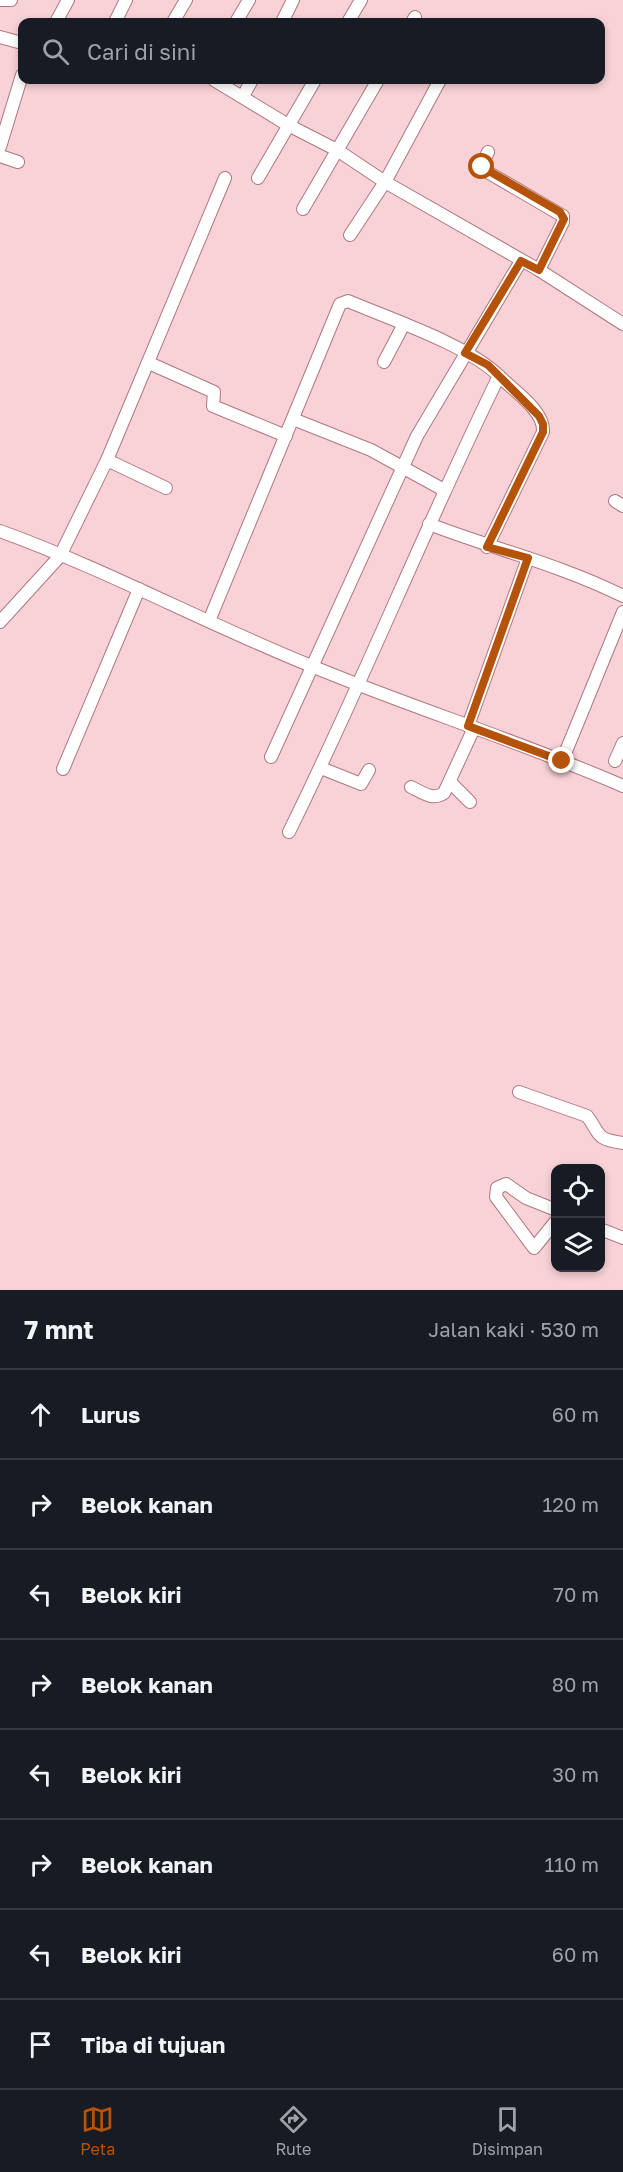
<!DOCTYPE html>
<html lang="id">
<head>
<meta charset="utf-8">
<style>
  :root { --surface:#171b24; --page:#20242c; --text:#f1f3f6; --muted:#9ea1a6; --line:#363941; --accent:#b45309 }
  body { margin:0; font-family:"Golos Text",sans-serif; background:var(--page); color:var(--text) }
  .controls { position:absolute; right:18px; bottom:18px; display:grid; overflow:hidden; border-radius:12px; box-shadow:0 3px 9px #0003 }
  .controls button { width:54px; height:54px; display:grid; place-items:center; padding:0; border:0; border-bottom:2px solid var(--line); background:var(--surface); color:var(--text); font:30px sans-serif }
  .stop { position:absolute; width:18px; height:18px; margin:-14px; border:4px solid #b45309; border-radius:50%; background:#fff }
  .stop.end { background:#b45309; border-color:#fff; box-shadow:0 2px 6px #0008 }
  .list { margin:0; padding:0; list-style:none }
  h2 { display:flex; justify-content:space-between; align-items:center; height:78px; margin:0; padding:0 24px; font-size:26px }
  h2 small { font-size:20px; font-weight:400; color:var(--muted) }
  .list li { display:grid; grid-template-columns:39px 1fr auto; gap:18px; align-items:center; box-sizing:border-box; height:90px; padding:0 24px; border-top:2px solid var(--line) }
  .list b { display:block; font-size:22px; white-space:nowrap }
  .list em { font-size:20px; font-style:normal; color:var(--muted) }
  .icon { flex:none; width:33px; height:33px; fill:none; stroke:currentColor; stroke-width:2; stroke-linecap:round; stroke-linejoin:round }
  .map { position:relative; flex:none; width:623px; height:1290px; overflow:hidden }
  .search { position:absolute; background:var(--surface); box-shadow:0 3px 9px #0003; left:18px; right:18px; top:18px; height:66px; display:flex; align-items:center; gap:15px; box-sizing:border-box; padding:0 21px; border-radius:12px; color:var(--muted); font-size:22px }
  .sheet { height:798px; background:var(--surface) }
  nav { display:flex; justify-content:space-around; align-items:center; box-sizing:border-box; height:84px; border-top:2px solid var(--line); background:var(--surface); font-size:16px; color:var(--muted) }
  nav a { display:grid; justify-items:center; gap:3px }
  nav .on { color:var(--accent) }
  .map>svg:first-child { display:block }
</style>
</head>
<body>
<div class="map">
<svg width="623" height="1290" viewBox="0 0 623 1290">
  <rect width="100%" height="100%" fill="#f8d2d7"/>
  <g fill="none" stroke-linecap="round" stroke-linejoin="round">
    <defs>
      <g id="street">
        <polyline points="2,0 11,0"/>
        <polyline points="56,22 68,0"/>
        <polyline points="115,22 126,0"/>
        <polyline points="173,22 186,0"/>
        <polyline points="236,22 249,0"/>
        <polyline points="282,22 293,0"/>
        <polyline points="348,22 361,0"/>
        <polyline points="412,22 415,17"/>
        <polyline points="0,37 22,43"/>
        <polyline points="214,80 288,125 337,150 385,182 539,270 623,324"/>
        <polyline points="243,96 252,80"/>
        <polyline points="0,147 22,75"/>
        <polyline points="488,152 482,165 484,170 563,216 563,222 539,270"/>
        <polyline points="0,156 18,162"/>
        <polyline points="258,178 315,80"/>
        <polyline points="303,209 378,80"/>
        <polyline points="350,235 385,182 440,80"/>
        <polyline points="384,362 404,324"/>
        <polyline points="149,363 214,392 213,406 286,436"/>
        <polyline points="293,419 371,450 444,490"/>
        <polyline points="107,460 166,488"/>
        <polyline points="615,501 623,506"/>
        <path d="M429 524C494 549 561 565 623 596"/>
        <path d="M0 531C105 569 205 623 309 665 412 708 520 741 623 786"/>
        <path d="M487 547 543 432C545 411 513 390 499 376"/>
        <path d="M209 621 340 304 348 301C390 319 468 345 499 376 425 527 363 682 289 832"/>
        <polyline points="0,622 60,556 107,460 225,178"/>
        <polyline points="468,726 528,558"/>
        <polyline points="271,757 417,436 521,261"/>
        <polyline points="562,761 623,612"/>
        <polyline points="615,761 623,743"/>
        <polyline points="321,768 361,784 369,770"/>
        <polyline points="63,769 139,589"/>
        <polyline points="450,782 470,802"/>
        <path d="M411 787C422 792 432 801 444 793L474 728"/>
        <path d="M519 1092 587 1116C601 1134 594 1139 623 1143"/>
        <polyline points="556,1210 526,1198 506,1184 497,1188 496,1197 534,1248 556,1221"/>
        <polyline points="600,1229 623,1238"/>
      </g>
    </defs>
    <use href="#street" stroke="#af7780" stroke-width="14"/>
    <use href="#street" stroke="#fff" stroke-width="12"/>
  </g>
  <g fill="none" stroke-linecap="round" stroke-linejoin="round">
    <polyline stroke="#b45309" stroke-width="8" points="482,167 560,212 564,219 539,270 521,261 465,353 488,365 539,416 543,424 543,432 487,547 528,558 468,726 562,761"/>
  </g>
</svg>
<div class="controls">
<button><svg class="icon" aria-label="locate" viewBox="0 0 24 24"><circle cx="12" cy="12" r="6"/><path d="M12 2v4M12 18v4M2 12h4M18 12h4"/></svg></button>
<button><svg class="icon" aria-label="layers" viewBox="0 0 24 24"><path d="M12 4l9 5-9 5-9-5zM3 14l9 5 9-5"/></svg></button>
</div>
<div class="stop" style="left:482px;top:167px"></div>
<div class="stop end" style="left:562px;top:761px"></div>
<div class="search"><svg class="icon" aria-label="search" viewBox="0 0 24 24"><circle cx="10" cy="10" r="6"/><path d="M15 15l6 6"/></svg>Cari di sini</div>
</div>
<section class="sheet">
<h2>7 mnt<small>Jalan kaki · 530 m</small></h2>
<ul class="list">
<li><svg class="icon" aria-label="ahead" viewBox="0 0 24 24"><path d="M12 20V5M6 11l6-6 6 6"/></svg><div><b>Lurus</b></div><em>60 m</em></li>
<li><svg class="icon" aria-label="right" viewBox="0 0 24 24"><path d="M7 20v-9h11M14 6l5 5-5 5"/></svg><div><b>Belok kanan</b></div><em>120 m</em></li>
<li><svg class="icon" aria-label="left" viewBox="0 0 24 24"><path d="M17 20v-9H6M10 6l-5 5 5 5"/></svg><div><b>Belok kiri</b></div><em>70 m</em></li>
<li><svg class="icon" aria-label="right" viewBox="0 0 24 24"><path d="M7 20v-9h11M14 6l5 5-5 5"/></svg><div><b>Belok kanan</b></div><em>80 m</em></li>
<li><svg class="icon" aria-label="left" viewBox="0 0 24 24"><path d="M17 20v-9H6M10 6l-5 5 5 5"/></svg><div><b>Belok kiri</b></div><em>30 m</em></li>
<li><svg class="icon" aria-label="right" viewBox="0 0 24 24"><path d="M7 20v-9h11M14 6l5 5-5 5"/></svg><div><b>Belok kanan</b></div><em>110 m</em></li>
<li><svg class="icon" aria-label="left" viewBox="0 0 24 24"><path d="M17 20v-9H6M10 6l-5 5 5 5"/></svg><div><b>Belok kiri</b></div><em>60 m</em></li>
<li><svg class="icon" aria-label="arrive" viewBox="0 0 24 24"><path d="M6 21V4h12l-3 4 3 4H6"/></svg><div><b>Tiba di tujuan</b></div></li>
</ul>
</section>
<nav>
<a class="on"><svg class="icon" aria-label="map" viewBox="0 0 24 24"><path d="M3 6l6-2 6 2 6-2v14l-6 2-6-2-6 2zM9 4v14M15 6v14"/></svg>Peta</a>
<a><svg class="icon" aria-label="directions" viewBox="0 0 24 24"><path d="M12 3l9 9-9 9-9-9zM9 14v-3h6M13 9l2 2-2 2"/></svg>Rute</a>
<a><svg class="icon" aria-label="saved" viewBox="0 0 24 24"><path d="M7 4h10v16l-5-4-5 4z"/></svg>Disimpan</a>
</nav>
</body>
</html>
